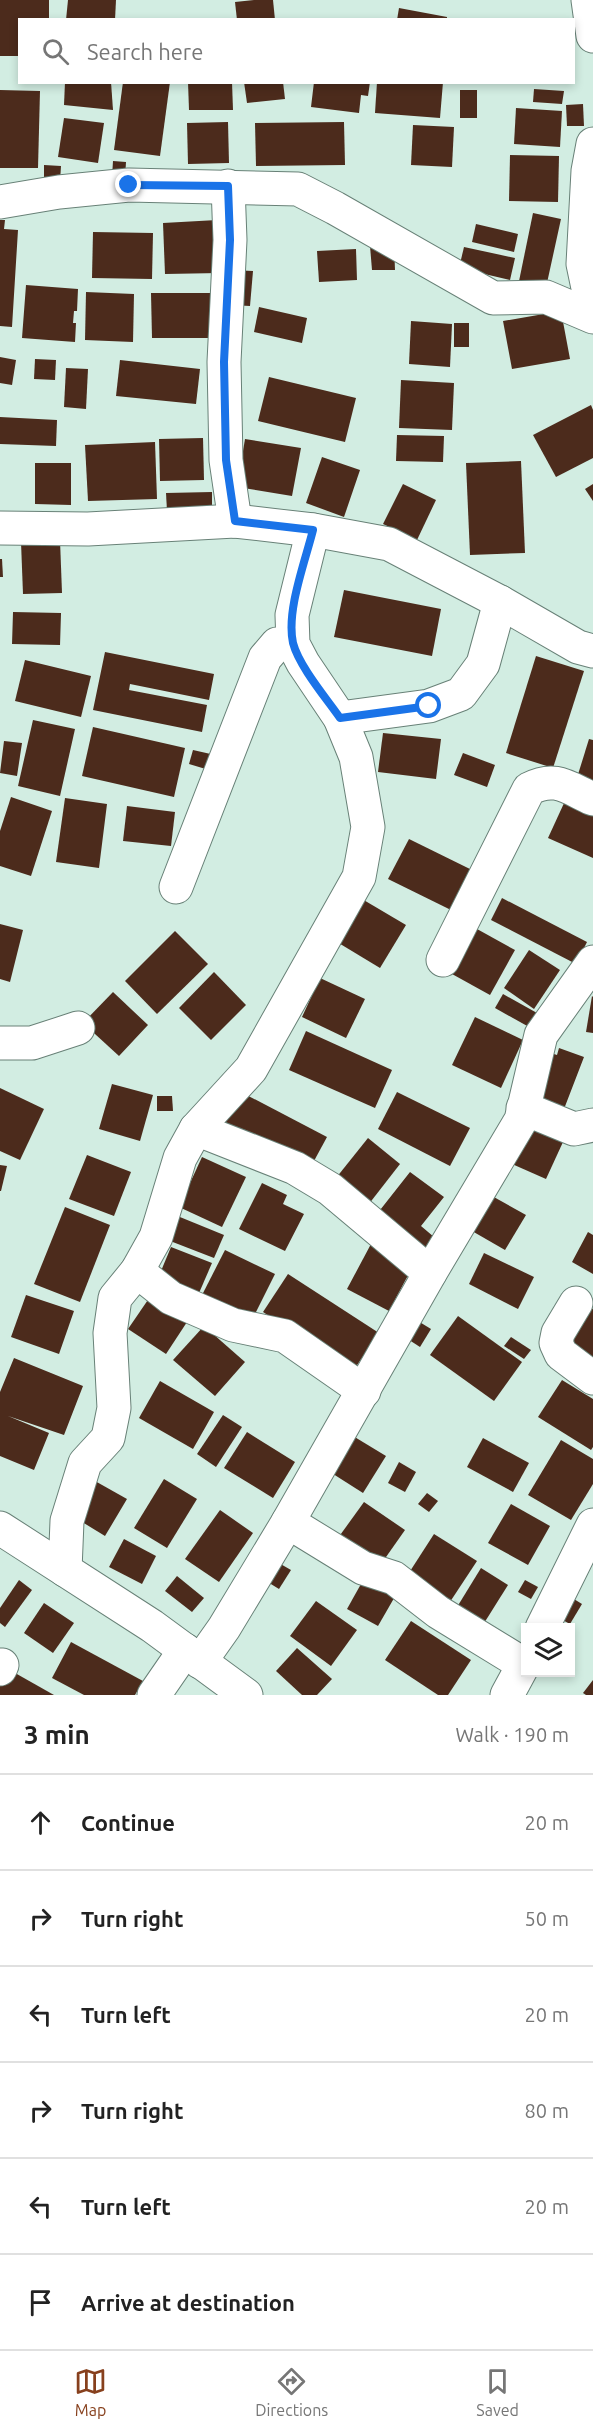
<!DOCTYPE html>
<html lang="en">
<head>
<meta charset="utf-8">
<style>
  :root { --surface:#fff; --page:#f6f6f6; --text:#222; --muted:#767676; --line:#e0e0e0; --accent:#87401d }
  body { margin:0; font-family:Ubuntu,sans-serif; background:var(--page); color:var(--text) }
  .controls { position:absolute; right:18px; bottom:18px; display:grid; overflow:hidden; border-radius:0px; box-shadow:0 3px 9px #0003 }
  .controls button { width:54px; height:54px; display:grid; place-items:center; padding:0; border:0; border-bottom:2px solid var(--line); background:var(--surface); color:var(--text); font:30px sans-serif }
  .stop { position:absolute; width:18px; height:18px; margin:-14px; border:4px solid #1a73e8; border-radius:50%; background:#fff }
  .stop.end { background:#1a73e8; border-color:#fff; box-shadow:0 2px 6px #0008 }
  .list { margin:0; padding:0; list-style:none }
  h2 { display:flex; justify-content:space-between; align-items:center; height:78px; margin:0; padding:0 24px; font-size:26px }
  h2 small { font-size:20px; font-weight:400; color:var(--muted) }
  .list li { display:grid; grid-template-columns:39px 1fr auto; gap:18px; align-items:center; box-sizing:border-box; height:96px; padding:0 24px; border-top:2px solid var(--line) }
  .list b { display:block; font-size:22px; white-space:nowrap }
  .list em { font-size:20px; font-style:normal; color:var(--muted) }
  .icon { flex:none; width:33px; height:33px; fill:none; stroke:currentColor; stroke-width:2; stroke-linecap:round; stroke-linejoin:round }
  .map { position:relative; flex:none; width:593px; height:1695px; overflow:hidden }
  .search { position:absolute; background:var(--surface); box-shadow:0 3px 9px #0003; left:18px; right:18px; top:18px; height:66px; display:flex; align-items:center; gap:15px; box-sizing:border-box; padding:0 21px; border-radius:0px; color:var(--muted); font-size:22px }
  .sheet { height:654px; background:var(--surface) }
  nav { display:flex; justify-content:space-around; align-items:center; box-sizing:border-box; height:84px; border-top:2px solid var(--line); background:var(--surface); font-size:16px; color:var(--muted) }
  nav a { display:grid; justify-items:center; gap:3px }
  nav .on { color:var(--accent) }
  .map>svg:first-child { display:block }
</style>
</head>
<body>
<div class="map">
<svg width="593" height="1695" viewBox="0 0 593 1695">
  <rect width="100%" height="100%" fill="#d2ede2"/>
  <g fill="#4c2b1c">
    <polygon points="0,0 49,0 49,20 20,20 20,56 0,56"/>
    <polygon points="68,0 116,0 115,20 66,20"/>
    <polygon points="254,0 273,0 275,20 237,20 235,2"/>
    <polygon points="399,8 447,17 447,20 397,20"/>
    <polygon points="65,82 111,82 113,110 64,105"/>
    <polygon points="123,82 170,82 160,156 114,150"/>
    <polygon points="188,82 232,82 233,110 189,110"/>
    <polygon points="244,82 283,82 285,99 247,103"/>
    <polygon points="314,82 370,82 368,96 361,95 359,113 311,107"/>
    <polygon points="377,82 443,82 440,118 375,113"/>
    <polygon points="534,89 564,91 562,104 533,102"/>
    <polygon points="0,90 40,91 38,168 0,168"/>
    <rect x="460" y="90" width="17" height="28"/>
    <polygon points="583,104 584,126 567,126 566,105"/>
    <polygon points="516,108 562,111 560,147 514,144"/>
    <polygon points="64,118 104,123 98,163 58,157"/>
    <polygon points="228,122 229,163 188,164 187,123"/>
    <polygon points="344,122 345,165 256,166 255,123"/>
    <polygon points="413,125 454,127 452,167 411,165"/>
    <polygon points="510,155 559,156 558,202 509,201"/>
    <polygon points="113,161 126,162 125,177 112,177"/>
    <polygon points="44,165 61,166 60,181 44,181"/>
    <polygon points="533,213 561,219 545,292 518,286"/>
    <polygon points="0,220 5,220 4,229 18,230 12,327 0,326"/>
    <polygon points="217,220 220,273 165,274 163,223"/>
    <polygon points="476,224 518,234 514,252 472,242"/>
    <polygon points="93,232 153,233 152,279 92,278"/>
    <polygon points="394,245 395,270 372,270 370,246"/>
    <polygon points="464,247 515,258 510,280 459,268"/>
    <polygon points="356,249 357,280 319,282 317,251"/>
    <polygon points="232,270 253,271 250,306 231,305"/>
    <polygon points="26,285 78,289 77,311 74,311 73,323 76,323 75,342 22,338"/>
    <polygon points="86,292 134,294 133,342 85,340"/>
    <polygon points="151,293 210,293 210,338 152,338"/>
    <polygon points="259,307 307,318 302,343 254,332"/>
    <polygon points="561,311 570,359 512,369 503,321"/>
    <polygon points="411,321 452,324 450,367 409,364"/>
    <rect x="454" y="323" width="15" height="24"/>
    <polygon points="0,357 16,360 12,385 0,383"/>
    <polygon points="35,359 56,360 55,380 34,379"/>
    <polygon points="120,360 200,369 196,404 116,396"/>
    <polygon points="66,368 88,369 86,409 64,407"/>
    <polygon points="269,377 356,398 345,442 258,421"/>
    <polygon points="401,380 454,383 452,430 399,428"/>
    <polygon points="591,405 593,410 593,458 556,477 533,435"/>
    <polygon points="0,417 57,420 56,446 0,444"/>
    <polygon points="397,435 444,436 443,462 396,461"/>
    <polygon points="203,438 204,480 160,481 159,439"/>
    <polygon points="245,439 301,448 292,496 237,487"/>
    <polygon points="155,442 157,499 88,501 85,445"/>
    <polygon points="322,457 360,470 344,517 306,503"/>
    <polygon points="521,461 525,553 470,555 466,463"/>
    <polygon points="35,463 71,463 71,505 35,504"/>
    <polygon points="403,484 436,500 417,540 383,524"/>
    <polygon points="593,484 593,501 585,489"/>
    <polygon points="212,492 212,510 167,511 166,493"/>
    <polygon points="60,540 62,593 23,594 21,542"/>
    <polygon points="0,559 2,559 3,577 0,577"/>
    <polygon points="344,590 441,609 432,656 334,637"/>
    <polygon points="13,612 61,613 60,645 12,644"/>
    <polygon points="105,652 214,674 209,700 130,684 129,690 207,705 202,732 93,710"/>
    <polygon points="536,656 584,671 553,768 506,753"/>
    <polygon points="25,660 91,676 81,717 15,701"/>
    <polygon points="33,720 75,729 60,796 18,786"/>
    <polygon points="93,727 185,748 174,797 82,776"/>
    <polygon points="383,733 441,739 436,779 378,772"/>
    <polygon points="589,739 593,740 593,786 576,781"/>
    <polygon points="4,741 22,743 17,776 0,773"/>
    <polygon points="193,750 215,755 209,770 189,764"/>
    <polygon points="463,753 495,765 487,787 454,775"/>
    <polygon points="11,797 52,811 31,876 0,866 0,831"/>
    <polygon points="65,798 107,804 99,868 56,862"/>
    <polygon points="565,801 593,813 593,858 548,838"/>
    <polygon points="127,806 175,812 171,846 123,841"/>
    <polygon points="409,839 472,870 451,910 388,879"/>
    <polygon points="502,898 587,942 576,964 491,920"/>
    <polygon points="362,899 406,925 380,968 337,942"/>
    <polygon points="0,924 23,930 10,982 0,979"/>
    <polygon points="477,929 515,950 490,995 452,974"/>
    <polygon points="175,931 208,964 157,1014 125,981"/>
    <polygon points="529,950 560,970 534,1009 504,988"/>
    <polygon points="214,972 246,1005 211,1040 179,1008"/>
    <polygon points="320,978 365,999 346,1038 302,1017"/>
    <polygon points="113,992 148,1025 119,1056 83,1023"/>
    <polygon points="503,994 537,1013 529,1027 495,1008"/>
    <polygon points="592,996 593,997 593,1033 586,1032"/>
    <polygon points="475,1017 523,1040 501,1088 452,1065"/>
    <polygon points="306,1031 392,1070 375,1108 289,1070"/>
    <polygon points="559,1048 584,1057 564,1109 535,1098 551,1053 557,1055"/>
    <polygon points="112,1084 153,1095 140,1141 99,1129"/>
    <polygon points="0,1088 44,1109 20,1160 0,1151"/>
    <polygon points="239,1091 327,1137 308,1172 221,1126"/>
    <polygon points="397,1092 470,1128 450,1166 378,1129"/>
    <polygon points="157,1096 172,1096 173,1111 157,1111"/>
    <polygon points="529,1127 563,1142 546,1179 512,1164"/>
    <polygon points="368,1138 400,1164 365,1209 332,1183"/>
    <polygon points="87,1155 131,1172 114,1216 69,1199"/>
    <polygon points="202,1157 246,1177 222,1227 179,1207"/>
    <polygon points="0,1165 7,1166 1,1191 0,1191"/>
    <polygon points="410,1172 444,1197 421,1226 434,1237 420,1255 373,1219"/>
    <polygon points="262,1183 287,1195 283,1204 304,1214 285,1251 239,1229"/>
    <polygon points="492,1196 526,1215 505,1250 472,1231"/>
    <polygon points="65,1207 110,1225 80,1302 34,1284"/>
    <polygon points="175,1215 224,1235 214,1258 165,1239"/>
    <polygon points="588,1232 593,1235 593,1274 572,1262"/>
    <polygon points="371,1244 413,1266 389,1311 347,1289"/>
    <polygon points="171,1247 212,1263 196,1300 156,1283"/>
    <polygon points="225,1250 275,1274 250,1324 200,1299"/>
    <polygon points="484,1253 534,1277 518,1309 469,1284"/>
    <polygon points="288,1274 379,1333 353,1371 263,1312"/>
    <polygon points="152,1294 189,1319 166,1354 128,1329"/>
    <polygon points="26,1295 74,1311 59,1354 11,1337"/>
    <polygon points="588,1306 593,1309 593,1360 565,1342"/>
    <polygon points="458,1316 522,1362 494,1401 430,1355"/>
    <polygon points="413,1318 431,1329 420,1347 403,1336"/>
    <polygon points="204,1326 245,1362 215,1396 173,1360"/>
    <polygon points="511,1337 531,1350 524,1359 504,1346"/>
    <polygon points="14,1358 83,1386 64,1435 8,1416 49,1433 34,1470 0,1456 0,1392"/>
    <polygon points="562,1380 593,1399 593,1447 591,1450 538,1417"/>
    <polygon points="160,1381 214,1412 193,1449 139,1418"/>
    <polygon points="223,1415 242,1427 216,1467 197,1454"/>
    <polygon points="247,1432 295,1462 273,1498 224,1468"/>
    <polygon points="353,1436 386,1456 363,1493 330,1472"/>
    <polygon points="483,1438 529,1463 513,1492 467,1467"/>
    <polygon points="561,1440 593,1459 593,1484 571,1520 528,1495"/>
    <polygon points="399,1462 416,1472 405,1492 388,1483"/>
    <polygon points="164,1479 197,1499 167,1548 134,1528"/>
    <polygon points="95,1481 127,1499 105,1536 74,1517"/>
    <polygon points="427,1493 438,1501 429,1512 418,1504"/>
    <polygon points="364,1502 405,1530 379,1567 338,1538"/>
    <polygon points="511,1504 550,1526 528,1565 488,1543"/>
    <polygon points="220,1510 253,1533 219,1582 185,1559"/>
    <polygon points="434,1534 477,1561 444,1611 405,1579"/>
    <polygon points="124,1539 156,1556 142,1584 109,1567"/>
    <polygon points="277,1562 291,1570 279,1589 266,1581"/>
    <polygon points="481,1568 508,1585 481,1628 454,1612"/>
    <polygon points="366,1575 397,1593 378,1626 347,1609"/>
    <polygon points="177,1576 204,1598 192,1612 165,1591"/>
    <polygon points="19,1580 32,1590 5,1627 0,1623 0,1608"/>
    <polygon points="525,1580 538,1587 531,1599 518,1592"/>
    <polygon points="569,1596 582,1604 570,1624 557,1617"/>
    <polygon points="316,1601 357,1630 331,1666 290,1636"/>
    <polygon points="44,1603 74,1623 53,1653 24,1633"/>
    <polygon points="411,1621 471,1660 448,1695 438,1695 385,1660"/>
    <polygon points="71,1642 143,1681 135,1695 84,1695 52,1678"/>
    <polygon points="297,1648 332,1679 317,1695 302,1695 276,1671"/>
    <polygon points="8,1669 54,1695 0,1695 0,1683"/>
    <polygon points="593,1680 593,1695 586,1695 583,1693"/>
  </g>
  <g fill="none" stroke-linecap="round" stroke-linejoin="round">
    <defs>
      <g id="minor">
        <polyline points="588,0 593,36"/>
        <polyline points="593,144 588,171 583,264 593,312"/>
        <polyline points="228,186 230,240 224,362 226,460 235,521"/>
        <polyline points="0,202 59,192 129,185 298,189 335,208 493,298 546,297 593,317"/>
        <polyline points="0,528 88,529 235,521 313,530 389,544 500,602 578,647 593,651"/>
        <polyline points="340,718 429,706 461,694 483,664 500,602"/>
        <polyline points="176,887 265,658 277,644 293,644"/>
        <path d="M443 960 529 789C556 775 568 788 593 799"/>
        <polyline points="0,1043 32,1043 78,1028"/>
        <polyline points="523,1108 574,1129 593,1125"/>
        <polyline points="196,1129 295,1168 330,1189 430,1273"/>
        <polyline points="137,1271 171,1298 233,1325 285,1336 364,1391"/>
        <polyline points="576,1303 558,1333 556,1343 561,1354 593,1378"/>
        <polyline points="288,1522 363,1568 394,1578 438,1612 523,1664"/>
        <polyline points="0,1528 152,1626 246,1695"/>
        <polyline points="65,1570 67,1521 85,1463 108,1438 114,1408 110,1333 115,1298 137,1271 156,1237 180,1158 196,1129 251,1069 359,877 368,827 356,757 340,718 303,663 293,644 292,615 313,530"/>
        <polyline points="542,1628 593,1525"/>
        <polyline points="200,1662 224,1628 288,1522 430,1273 521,1120 541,1035 593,962"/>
        <polyline points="0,1669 2,1665"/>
        <polyline points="154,1695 185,1650"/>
        <polyline points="507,1695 526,1660"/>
      </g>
    </defs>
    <use href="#minor" stroke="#688177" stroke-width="35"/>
    <use href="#minor" stroke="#fff" stroke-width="33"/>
  </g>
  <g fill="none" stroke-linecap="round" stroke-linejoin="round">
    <path stroke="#1a73e8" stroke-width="8" d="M129 185 228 186 230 240 224 362 226 460 235 521 313 530C305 562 286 611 293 643 299 666 326 698 340 718L429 706"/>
  </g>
</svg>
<div class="controls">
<button><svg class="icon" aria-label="layers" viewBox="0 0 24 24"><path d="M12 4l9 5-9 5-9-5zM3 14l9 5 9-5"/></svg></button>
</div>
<div class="stop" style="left:429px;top:706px"></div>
<div class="stop end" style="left:129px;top:185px"></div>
<div class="search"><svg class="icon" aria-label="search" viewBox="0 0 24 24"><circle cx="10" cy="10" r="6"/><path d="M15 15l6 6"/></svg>Search here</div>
</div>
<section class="sheet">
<h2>3 min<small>Walk · 190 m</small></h2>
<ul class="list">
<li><svg class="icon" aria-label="ahead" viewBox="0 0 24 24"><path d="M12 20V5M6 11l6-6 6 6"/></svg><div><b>Continue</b></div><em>20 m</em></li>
<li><svg class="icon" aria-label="right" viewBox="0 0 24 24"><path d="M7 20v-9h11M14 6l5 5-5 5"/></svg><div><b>Turn right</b></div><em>50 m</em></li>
<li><svg class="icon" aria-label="left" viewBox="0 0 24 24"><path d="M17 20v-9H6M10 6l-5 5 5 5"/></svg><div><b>Turn left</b></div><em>20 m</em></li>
<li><svg class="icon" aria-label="right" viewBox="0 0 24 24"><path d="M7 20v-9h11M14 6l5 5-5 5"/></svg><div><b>Turn right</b></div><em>80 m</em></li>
<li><svg class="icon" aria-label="left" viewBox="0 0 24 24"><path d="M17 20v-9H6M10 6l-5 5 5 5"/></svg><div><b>Turn left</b></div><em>20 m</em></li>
<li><svg class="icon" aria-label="arrive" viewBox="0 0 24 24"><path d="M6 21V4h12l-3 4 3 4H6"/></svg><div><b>Arrive at destination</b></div></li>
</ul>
</section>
<nav>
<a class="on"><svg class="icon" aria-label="map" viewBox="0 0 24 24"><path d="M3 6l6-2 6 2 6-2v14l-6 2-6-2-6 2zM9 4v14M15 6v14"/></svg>Map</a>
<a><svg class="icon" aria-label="directions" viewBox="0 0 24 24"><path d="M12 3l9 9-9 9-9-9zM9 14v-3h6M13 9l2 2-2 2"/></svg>Directions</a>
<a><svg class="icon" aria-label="saved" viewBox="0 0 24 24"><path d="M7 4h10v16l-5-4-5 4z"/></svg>Saved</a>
</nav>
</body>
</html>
